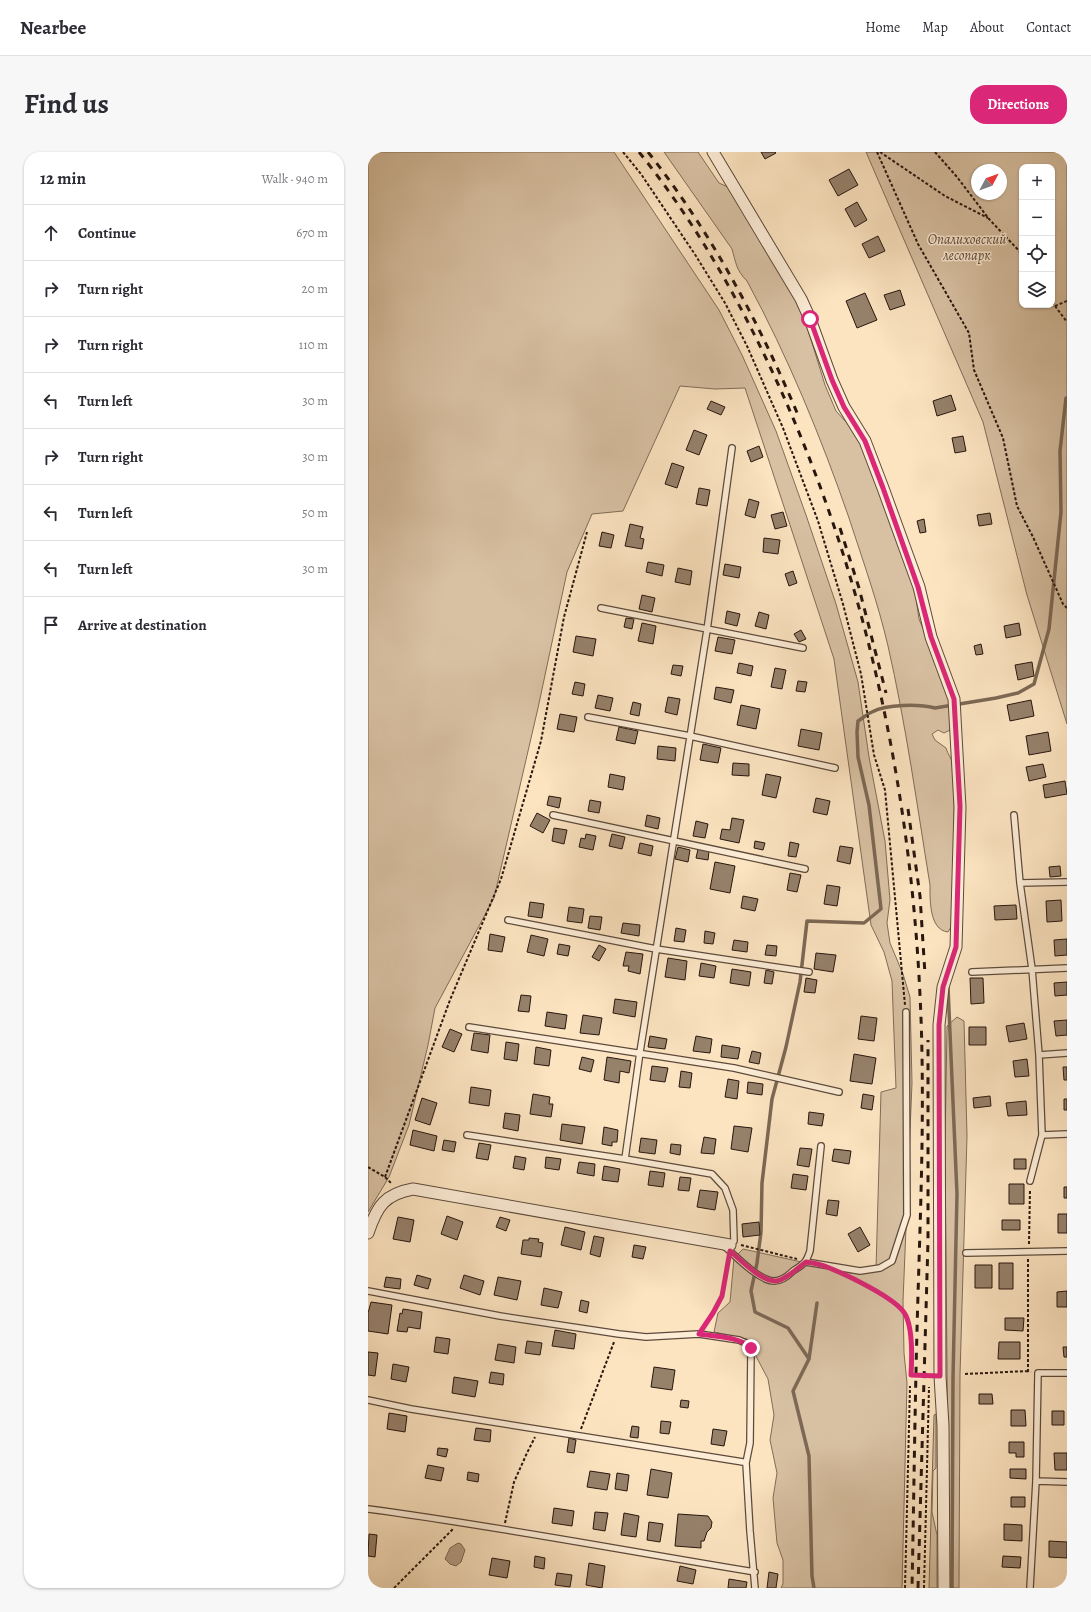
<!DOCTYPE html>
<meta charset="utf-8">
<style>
:root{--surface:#fff;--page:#f7f7f7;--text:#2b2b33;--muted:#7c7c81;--line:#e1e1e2;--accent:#db2777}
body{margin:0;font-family:Alegreya,serif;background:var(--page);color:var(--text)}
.controls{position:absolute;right:12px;top:12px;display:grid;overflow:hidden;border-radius:8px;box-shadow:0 1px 3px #0004}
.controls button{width:36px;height:36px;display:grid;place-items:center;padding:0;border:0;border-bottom:1px solid var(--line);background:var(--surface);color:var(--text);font:20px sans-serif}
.compass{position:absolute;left:603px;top:12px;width:36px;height:36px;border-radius:50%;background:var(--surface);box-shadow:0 1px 3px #0004;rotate:49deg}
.stop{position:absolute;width:12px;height:12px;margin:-9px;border:3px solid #db2777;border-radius:50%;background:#fff}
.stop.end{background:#db2777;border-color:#fff;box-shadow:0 1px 4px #0008}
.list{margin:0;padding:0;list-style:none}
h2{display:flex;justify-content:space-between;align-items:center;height:52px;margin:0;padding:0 16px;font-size:17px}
h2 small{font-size:13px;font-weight:400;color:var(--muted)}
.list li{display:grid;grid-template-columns:26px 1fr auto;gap:12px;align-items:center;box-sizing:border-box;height:56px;padding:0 16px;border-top:1px solid var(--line)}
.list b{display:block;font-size:15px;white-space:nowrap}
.list em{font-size:13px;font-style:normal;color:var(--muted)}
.icon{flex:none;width:22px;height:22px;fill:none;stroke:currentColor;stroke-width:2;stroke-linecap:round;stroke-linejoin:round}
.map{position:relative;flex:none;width:699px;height:1436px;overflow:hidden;border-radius:16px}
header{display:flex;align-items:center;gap:24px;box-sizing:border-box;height:56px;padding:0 20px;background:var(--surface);border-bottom:1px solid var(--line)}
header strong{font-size:19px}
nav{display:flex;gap:22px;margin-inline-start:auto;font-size:14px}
.intro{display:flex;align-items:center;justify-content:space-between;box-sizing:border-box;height:96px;padding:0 24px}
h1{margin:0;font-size:28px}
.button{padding:10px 18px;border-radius:16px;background:var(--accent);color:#fff;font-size:14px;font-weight:700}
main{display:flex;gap:24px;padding:0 24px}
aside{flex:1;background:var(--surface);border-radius:16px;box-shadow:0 1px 3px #0004}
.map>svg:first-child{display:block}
.green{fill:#d8c1a3;stroke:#806c58;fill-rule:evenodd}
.water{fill:#b49e84;stroke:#7c6855}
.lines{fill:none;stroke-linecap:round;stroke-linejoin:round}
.stream{stroke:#7c6855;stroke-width:3.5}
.building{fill:#96816b;stroke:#28160e}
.lane-casing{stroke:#5d4a3b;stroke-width:8}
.street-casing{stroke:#5d4a3b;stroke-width:13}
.path{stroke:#28160e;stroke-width:2;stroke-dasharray:3 2;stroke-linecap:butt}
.lane{stroke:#fdedd7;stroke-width:5.5}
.street{stroke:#fdedd7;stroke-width:11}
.rail{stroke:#28160e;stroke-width:3;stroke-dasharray:7 7;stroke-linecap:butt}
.route{stroke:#db2777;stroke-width:5}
.labels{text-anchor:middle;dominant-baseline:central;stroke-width:3;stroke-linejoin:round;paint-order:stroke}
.park-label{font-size:14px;font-style:italic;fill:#5d493b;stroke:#fdedd7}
</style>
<header>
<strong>Nearbee</strong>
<nav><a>Home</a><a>Map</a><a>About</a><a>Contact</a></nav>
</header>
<div class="intro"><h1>Find us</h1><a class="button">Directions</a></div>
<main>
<aside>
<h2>12 min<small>Walk · 940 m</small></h2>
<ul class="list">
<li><svg class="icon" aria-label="ahead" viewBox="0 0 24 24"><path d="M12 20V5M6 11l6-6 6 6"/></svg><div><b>Continue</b></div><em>670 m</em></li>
<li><svg class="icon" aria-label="right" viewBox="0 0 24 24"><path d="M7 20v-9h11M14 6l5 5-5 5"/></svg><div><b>Turn right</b></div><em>20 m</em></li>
<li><svg class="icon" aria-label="right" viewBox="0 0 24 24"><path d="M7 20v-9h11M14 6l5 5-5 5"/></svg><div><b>Turn right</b></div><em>110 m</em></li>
<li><svg class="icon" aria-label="left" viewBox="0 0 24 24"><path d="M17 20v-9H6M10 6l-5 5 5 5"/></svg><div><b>Turn left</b></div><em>30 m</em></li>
<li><svg class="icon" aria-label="right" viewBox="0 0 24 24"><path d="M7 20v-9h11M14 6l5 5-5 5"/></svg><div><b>Turn right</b></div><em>30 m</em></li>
<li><svg class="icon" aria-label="left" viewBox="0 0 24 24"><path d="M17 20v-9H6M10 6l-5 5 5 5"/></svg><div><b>Turn left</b></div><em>50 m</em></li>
<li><svg class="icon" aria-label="left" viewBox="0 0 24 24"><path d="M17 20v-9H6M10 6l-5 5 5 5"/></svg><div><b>Turn left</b></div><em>30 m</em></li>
<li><svg class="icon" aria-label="arrive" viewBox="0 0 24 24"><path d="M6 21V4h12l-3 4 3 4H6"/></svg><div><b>Arrive at destination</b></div></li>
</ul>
</aside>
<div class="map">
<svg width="699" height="1436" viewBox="0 0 699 1436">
<rect width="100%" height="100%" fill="#fce4c1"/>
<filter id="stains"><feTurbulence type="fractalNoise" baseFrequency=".005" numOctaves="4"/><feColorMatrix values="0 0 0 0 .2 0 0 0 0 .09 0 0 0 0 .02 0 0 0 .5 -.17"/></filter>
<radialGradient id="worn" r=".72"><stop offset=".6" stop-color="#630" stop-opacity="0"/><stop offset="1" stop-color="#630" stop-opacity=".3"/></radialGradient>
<!-- green -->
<path class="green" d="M0 0H246L351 158 374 203 408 279 438 363 468 452 490 530 501 605 517 689 522 748 519 771 522 791 535 822 542 845 544 931 535 1149 536 1201 539 1231 534 1436H413L415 1432V1408L409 1391 405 1346 409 1321 402 1288 406 1263 400 1227 379 1187 346 1180 350 1161 362 1150 366 1106 375 1097 483 1121 508 1117 513 940 528 936 524 829 516 800 503 773 466 507 377 236 347 237 312 234 255 359 224 362 199 420 170 556 126 746 67 856 60 893 41 973 21 1025 0 1060Z
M296 0H330L351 31 362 36 432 152 457 233 468 259 479 271 491 287 515 346 547 440 551 467 576 528 582 548 583 575 582 578 576 581 570 578 564 582 567 588 578 596C580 603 584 607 586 614L587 762 583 775 580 780C561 778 562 747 562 733 549 653 538 573 520 494 510 451 495 409 481 366 453 285 420 205 379 129 368 118 368 111 364 97Z
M498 0H699V572L659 443 615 270ZM654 15H684V153H654ZM609 18H633V42H609Z
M589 865 596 869 599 984 592 1223 591 1436H581L577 995 579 874Z
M568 1262V1316L565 1319 564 1360 569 1383V1436H561L566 1263Z"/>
<!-- water -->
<path class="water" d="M90 1391 93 1392 97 1398 93 1410 88 1414 82 1412 77 1407 82 1396Z"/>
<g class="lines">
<!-- stream -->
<path class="stream" d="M580 835 589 1042 585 1226 584 1436
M441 1207 420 1176 387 1160 383 1139 389 1111 393 1080 394 1031 404 947 418 895 432 830 439 769 496 771 513 757 501 653 490 605 489 580 490 569C495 566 499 562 504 560 519 552 551 552 567 556L628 546 650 541 666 532 681 477 693 360 692 299 698 246
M446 1436 444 1424 441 1304 425 1239 441 1207 449 1151"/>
</g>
<!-- building -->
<path class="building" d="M393 0H407L408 1 397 7Z
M481 17 490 33 470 44 461 28Z
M489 50 499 68 487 75 477 57Z
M510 84 517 99 501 106 494 92Z
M532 138 537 153 522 158 516 143Z
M497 141 509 168 489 176 478 149Z
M583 243 588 258 569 264 565 249Z
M343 249 357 255 353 263 339 257Z
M326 278 339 283 331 303 318 298Z
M595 284 598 299 587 301 584 286Z
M391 294 395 305 383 310 379 299Z
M304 311 316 315 309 336 297 332Z
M331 336 342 338 339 354 328 352Z
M381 347 391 350 387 366 377 363Z
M415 360 419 374 407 377 403 363Z
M622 361 624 372 611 374 609 363Z
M556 367 558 380 552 381 549 369Z
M262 372 275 375 272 386 276 387 274 397 257 394Z
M234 380 246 383 243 396 231 394Z
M396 386 412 388 410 402 395 400Z
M280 410 296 413 294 424 278 420Z
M357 412 373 415 371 426 355 423Z
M310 416 324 419 322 433 307 430Z
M425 419 429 431 421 434 417 422Z
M274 443 287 446 284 460 271 457Z
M359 459 372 462 369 474 357 471Z
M391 460 401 463 398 477 387 474Z
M258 466 266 467 264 477 256 475Z
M274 471 288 474 285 492 270 489Z
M651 471 653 483 638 486 636 474Z
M433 478 438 487 431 490 426 482Z
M208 484 228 487 225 504 205 500Z
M350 485 367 488 364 502 347 499Z
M613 492 615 502 608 503 606 494Z
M664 510 666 524 650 528 647 513Z
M371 511 385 514 383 524 369 521Z
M305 513 315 514 313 524 303 522Z
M407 516 418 518 414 537 403 535Z
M430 529 439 530 437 540 428 539Z
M207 530 217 532 215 544 204 542Z
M348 535 366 538 363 551 346 547Z
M230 543 245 546 242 559 227 556Z
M300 545 312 547 309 563 297 560Z
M663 548 666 564 642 569 639 553Z
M265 550 273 552 271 564 262 562Z
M373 553 392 557 388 577 369 573Z
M192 562 209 565 206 580 189 577Z
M251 575 270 579 267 592 248 588Z
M433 577 454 581 451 598 430 594Z
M680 580 683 599 661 603 658 584Z
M335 592 353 596 350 611 332 608Z
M290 594 308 596 307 609 289 607Z
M365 611 381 612V624L364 623Z
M675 612 678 625 661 629 658 615Z
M242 622 257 625 255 638 240 635Z
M398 622 413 625 408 646 394 643Z
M697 629 699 642 677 646 675 633Z
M181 644 193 646 191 656 179 653Z
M448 646 462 649 459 663 445 660Z
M222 648 233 650 231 661 220 659Z
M169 661 182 668 175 681 162 674Z
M279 663 292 666 290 677 277 674Z
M364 666 376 668 371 691 352 687 354 677 362 678Z
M328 669 340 672 337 686 325 684Z
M186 676 199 678 196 692 184 689Z
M218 682 228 684 225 698 211 695 213 686 217 687Z
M244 682 257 685 254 697 241 694Z
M387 689 397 691 395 698 386 696Z
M422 690 431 692 428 705 420 704Z
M272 691 285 694 283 704 270 701Z
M472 694 485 696 482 712 469 709Z
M310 695 322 698 320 710 307 707Z
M330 697 341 699 340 708 328 706Z
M347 710 367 714 362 741 342 737Z
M692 714 693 724 682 725 681 715Z
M422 721 433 723 429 740 419 738Z
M459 733 472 735 469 754 456 752Z
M375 744 390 747 387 759 373 756Z
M693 748 694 769 679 770 678 749Z
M162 750 176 752 174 766 160 764Z
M648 753 649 767 627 768 626 754Z
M201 755 216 757 214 771 199 769Z
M222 764 234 765 232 778 220 776Z
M255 771 272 773 271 784 253 781Z
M308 776 318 778 316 790 306 789Z
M337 779 347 781 345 792 336 791Z
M122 782 137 785 134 800 120 798Z
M163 783 180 787 176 804 159 800Z
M699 787V803L687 804 686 788Z
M366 788 380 790 379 800 364 798Z
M191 792 202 794 200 804 189 802Z
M231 793 238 797 231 809 224 805Z
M399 793 409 794 408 804 397 803Z
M258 800 275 802 272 822 260 819 261 814H255Z
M448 801 468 803 465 820 446 817Z
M300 806 319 809 317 828 297 825Z
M333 811 348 814 346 826 331 824Z
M364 817 383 820 381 834 362 831Z
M398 818 406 820 404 832 396 831Z
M438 826 449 828 447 841 436 840Z
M602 826H615L616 851 603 852Z
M699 830V843L687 844 686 831Z
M153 843 163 844 161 860 150 859Z
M247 847 269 850 267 865 245 861Z
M179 860 199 863 197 877 177 874Z
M215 863 234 866 231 883 212 881Z
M493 864 509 866 506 889 490 887Z
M699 868V883L688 884 686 869Z
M656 871 659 887 641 890 638 874Z
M601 875H618V893H601Z
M82 877 94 882 86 900 74 895Z
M106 881 122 883 120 901 103 898Z
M282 884 299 887 297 897 280 895Z
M328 884 344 887 342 901 325 899Z
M138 890 151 892 149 909 136 907Z
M354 893 372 896 370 907 353 905Z
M168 895 183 898 181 914 166 912Z
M384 899 393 901 391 912 381 910Z
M486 902 508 906 504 932 482 929Z
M214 905 226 908 223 920 211 917Z
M239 905 263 909 261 921 252 919 251 931 236 928Z
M659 907 661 924 647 925 645 909Z
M284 914 300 916 297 930 282 928Z
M695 915H699V928H696Z
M313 919 324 921 322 936 311 935Z
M360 927 371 929 369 947 357 945Z
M380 930 395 932 394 943 379 941Z
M103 935 123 938 121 954 101 951Z
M165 942 182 945 181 952H185L183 965 162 962Z
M495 942 506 944 504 958 493 956Z
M622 944 623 954 606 956 605 946Z
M54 946 69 951 62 973 47 968Z
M696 947H699V958H696Z
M658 949 659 963 640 964 638 951Z
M441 960 456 962 454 974 440 972Z
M137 961 152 963 150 979 135 976Z
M194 972 217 975 214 992 192 988Z
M366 974 384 976 380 1000 363 997Z
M236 975 250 978 249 990H244V994L234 992Z
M45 978 69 984 66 999 42 993Z
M336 985 348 987 346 1002 333 1001Z
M273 986 289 988 287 1002 271 1000Z
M76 988 88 990 86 1000 74 998Z
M111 991 123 993 120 1008 108 1006Z
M303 992 313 993 312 1003 302 1001Z
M432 996 444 997 441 1015 429 1013Z
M466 997 483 999 481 1012 464 1009Z
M147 1004 158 1006 156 1018 145 1016Z
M178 1005 193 1007 191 1018 177 1016Z
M646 1007H658V1017H646Z
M211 1010 227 1012 226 1024 209 1021Z
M236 1014 252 1017 250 1030 234 1028Z
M282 1019 297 1021 295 1035 280 1033Z
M425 1022 440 1024 438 1038 423 1036Z
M312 1025 323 1026 321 1039 310 1038Z
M641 1032H656V1052H641Z
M696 1035H699V1046H696Z
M332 1038 350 1040 347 1058 329 1055Z
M460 1048 471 1049 469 1064 458 1062Z
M690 1062H699V1081H690Z
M79 1064 95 1070 89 1088 73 1082Z
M30 1065 46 1068 42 1090 25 1087Z
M132 1065 142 1068 138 1079 128 1075Z
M634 1068H652V1078H634Z
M391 1070 392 1083 375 1085 374 1072Z
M197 1075 217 1080 213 1098 193 1093Z
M492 1075 502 1093 490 1100 480 1082Z
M226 1084 236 1086 232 1105 222 1102Z
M161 1086 171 1087 170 1090 175 1091 173 1105 153 1102 155 1088H161Z
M266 1093 278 1095 275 1107 264 1105Z
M631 1111H645V1137H631Z
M607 1113H624V1136H607Z
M49 1123 63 1127 60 1137 46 1133Z
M96 1123 116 1129 112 1143 92 1136Z
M18 1125 33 1127 32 1137 16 1135Z
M130 1125 153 1129 149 1148 126 1143Z
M176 1136 194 1140 190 1156 173 1153Z
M699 1139V1155H689V1140Z
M213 1148 221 1150 219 1161 211 1159Z
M3 1150 24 1153 20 1182 0 1179V1161Z
M35 1157 54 1160 52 1177 40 1175 39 1180 29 1179 32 1161 34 1162Z
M637 1166H656L655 1179 637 1178Z
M187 1178 208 1182 206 1197 184 1194Z
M68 1185 82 1187 80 1202 66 1200Z
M159 1189 174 1191 172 1203 157 1201Z
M631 1190H652V1207H630Z
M130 1192 148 1195 146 1211 127 1208Z
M695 1195H699V1205H696Z
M0 1200 10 1201 7 1224 0 1223Z
M25 1212 41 1215 38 1230 23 1227Z
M286 1215 307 1218 304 1238 283 1235Z
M123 1220 136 1222 135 1233 121 1231Z
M86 1225 110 1229 107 1245 84 1241Z
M611 1242H624L625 1252H611Z
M313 1248 321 1249 320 1256 312 1255Z
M643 1258H657L658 1274H643Z
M684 1259H696V1273H684Z
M21 1261 39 1264 37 1280 19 1277Z
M293 1269 303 1270 301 1282 292 1281Z
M264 1274 271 1275 270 1286 262 1285Z
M108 1276 123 1278 122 1290 106 1288Z
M345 1277 359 1279 356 1294 343 1292Z
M201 1286 208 1288 206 1301 199 1300Z
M641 1290H656V1305H648V1301H641Z
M70 1296 80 1297 78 1305 69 1303Z
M686 1301H699V1318H687Z
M60 1313 76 1316 73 1329 57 1326Z
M283 1317 304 1321 300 1346 279 1343Z
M642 1317H658V1327L642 1326Z
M222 1319 242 1322 239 1338 219 1335Z
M100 1320 111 1322 110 1330 99 1328Z
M249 1321 261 1323 259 1339 247 1337Z
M643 1345H657V1355H643Z
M186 1356 206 1359 204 1374 184 1371Z
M227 1360 240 1361 237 1379 225 1377Z
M256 1361 271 1364 268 1385 253 1383Z
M310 1362 340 1364 344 1370 343 1376 339 1380 336 1389H333V1396L307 1394Z
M281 1370 295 1372 292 1390 279 1388Z
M636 1372 654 1373V1389L636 1388Z
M1 1382 9 1383 7 1405 0 1404Z
M681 1389 699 1390V1406L681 1405Z
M167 1404 177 1406 176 1417 166 1415Z
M635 1404 653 1405 652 1416 634 1415Z
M124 1406 142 1409 139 1426 121 1423Z
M221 1411 237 1414 234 1436 218 1433Z
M312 1414 328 1418 325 1432 309 1429Z
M401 1420 410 1422 408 1436H399Z
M189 1421 204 1423 202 1435 187 1433Z
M361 1427 379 1430 378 1436H360Z"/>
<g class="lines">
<!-- lane casing -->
<g class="lane-casing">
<path id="lane" d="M233 456 435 496
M220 565 322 584 467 616
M185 663 437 717
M646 663 652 731 664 817 671 903 674 983 662 1029
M652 731 699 730
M140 768 288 797 441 820
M604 820 699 816
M101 875 366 916 471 940
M671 903 699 901
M99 983 257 1007
M674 983 699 982
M362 1093 366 1089 365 1058 357 1036 344 1022 257 1007 272 900 339 478 364 296
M356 1094C368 1104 391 1129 406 1129 413 1129 420 1124 425 1119 436 1112 438 1111 442 1099L453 994
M598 1101 699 1099
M438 1110 492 1119 512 1116 524 1109 539 1063 538 860
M0 1139 132 1164 251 1182 278 1185 331 1182 371 1188 380 1192 383 1196 382 1291 378 1311 382 1379 387 1436
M0 1248 43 1257 375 1310
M668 1329 699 1330
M0 1357C129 1374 258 1399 387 1420
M662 1436 668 1329 670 1221H699"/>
</g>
<!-- street casing -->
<g class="street-casing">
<path id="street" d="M345 0 433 147 442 167 464 228 476 255 497 289 515 336 551 435 563 485 586 547 592 655 588 795 575 835 571 873 572 1224 575 1274 576 1436
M0 1081C9 1054 17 1042 45 1037L362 1093"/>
</g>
<!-- path -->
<path class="path" d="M255 0 273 22 328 104 357 151 379 194 415 276 450 369 475 452 493 522 506 603 517 638 537 853
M509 0 550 92 601 181 606 218 635 286 649 354 665 385 695 452 699 456
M512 0 577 44 620 66
M567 0 589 25 621 67 654 102
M684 150 687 154 699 149
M687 154 699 170
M0 1015 17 1025 24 1032
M17 1025 82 848 133 727 173 589 196 465 219 380
M661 1092 662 1037
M373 1093 429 1107
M660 1107V1219L663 1220
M484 1127C500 1134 528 1147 537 1162 545 1176 544 1206 543 1223H562
M335 1176 354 1144 361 1108
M597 1222 660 1219
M213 1277 246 1190
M137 1371 146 1330 159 1301 167 1285
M26 1436 85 1377
M537 1436 542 1234
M556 1436 561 1235"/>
<!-- lane -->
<use href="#lane" class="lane"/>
<!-- street -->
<use href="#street" class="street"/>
<!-- rail -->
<path class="rail" d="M271 0C328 71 372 149 410 232 497 423 542 633 552 843 557 943 553 1043 550 1143 547 1241 546 1338 544 1436
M280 0C343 80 391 170 430 263
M472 376 491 436 518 541
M540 657 552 744 557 822
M550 1436 560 1089V888"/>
</g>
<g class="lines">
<!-- route -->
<path class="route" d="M383 1196C373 1185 346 1184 331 1182L345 1161 354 1144 362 1099C373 1108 397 1134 412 1128 422 1124 430 1116 438 1110 445 1111 452 1112 459 1115 477 1122 528 1146 537 1162 545 1176 544 1206 543 1223L572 1224 571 873 575 835 588 795 592 654 586 547 563 485 550 435 515 336 497 289 476 255 464 228 442 167"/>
</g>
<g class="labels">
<!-- park labels -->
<g class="park-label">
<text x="599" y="87">Опалиховский<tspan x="599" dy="16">лесопарк</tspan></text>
</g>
</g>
<rect width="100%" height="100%" filter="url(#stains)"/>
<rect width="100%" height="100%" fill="url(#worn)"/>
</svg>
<div class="controls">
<button>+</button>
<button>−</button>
<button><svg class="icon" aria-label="locate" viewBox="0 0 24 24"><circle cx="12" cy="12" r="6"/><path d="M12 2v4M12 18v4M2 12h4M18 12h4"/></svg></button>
<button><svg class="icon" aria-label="layers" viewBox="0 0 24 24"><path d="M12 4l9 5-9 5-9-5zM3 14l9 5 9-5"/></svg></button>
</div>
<svg class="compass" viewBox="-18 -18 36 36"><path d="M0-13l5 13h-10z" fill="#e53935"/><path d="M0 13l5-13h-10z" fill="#7c7c81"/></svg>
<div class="stop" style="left:442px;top:167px"></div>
<div class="stop end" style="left:383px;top:1196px"></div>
</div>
</main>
